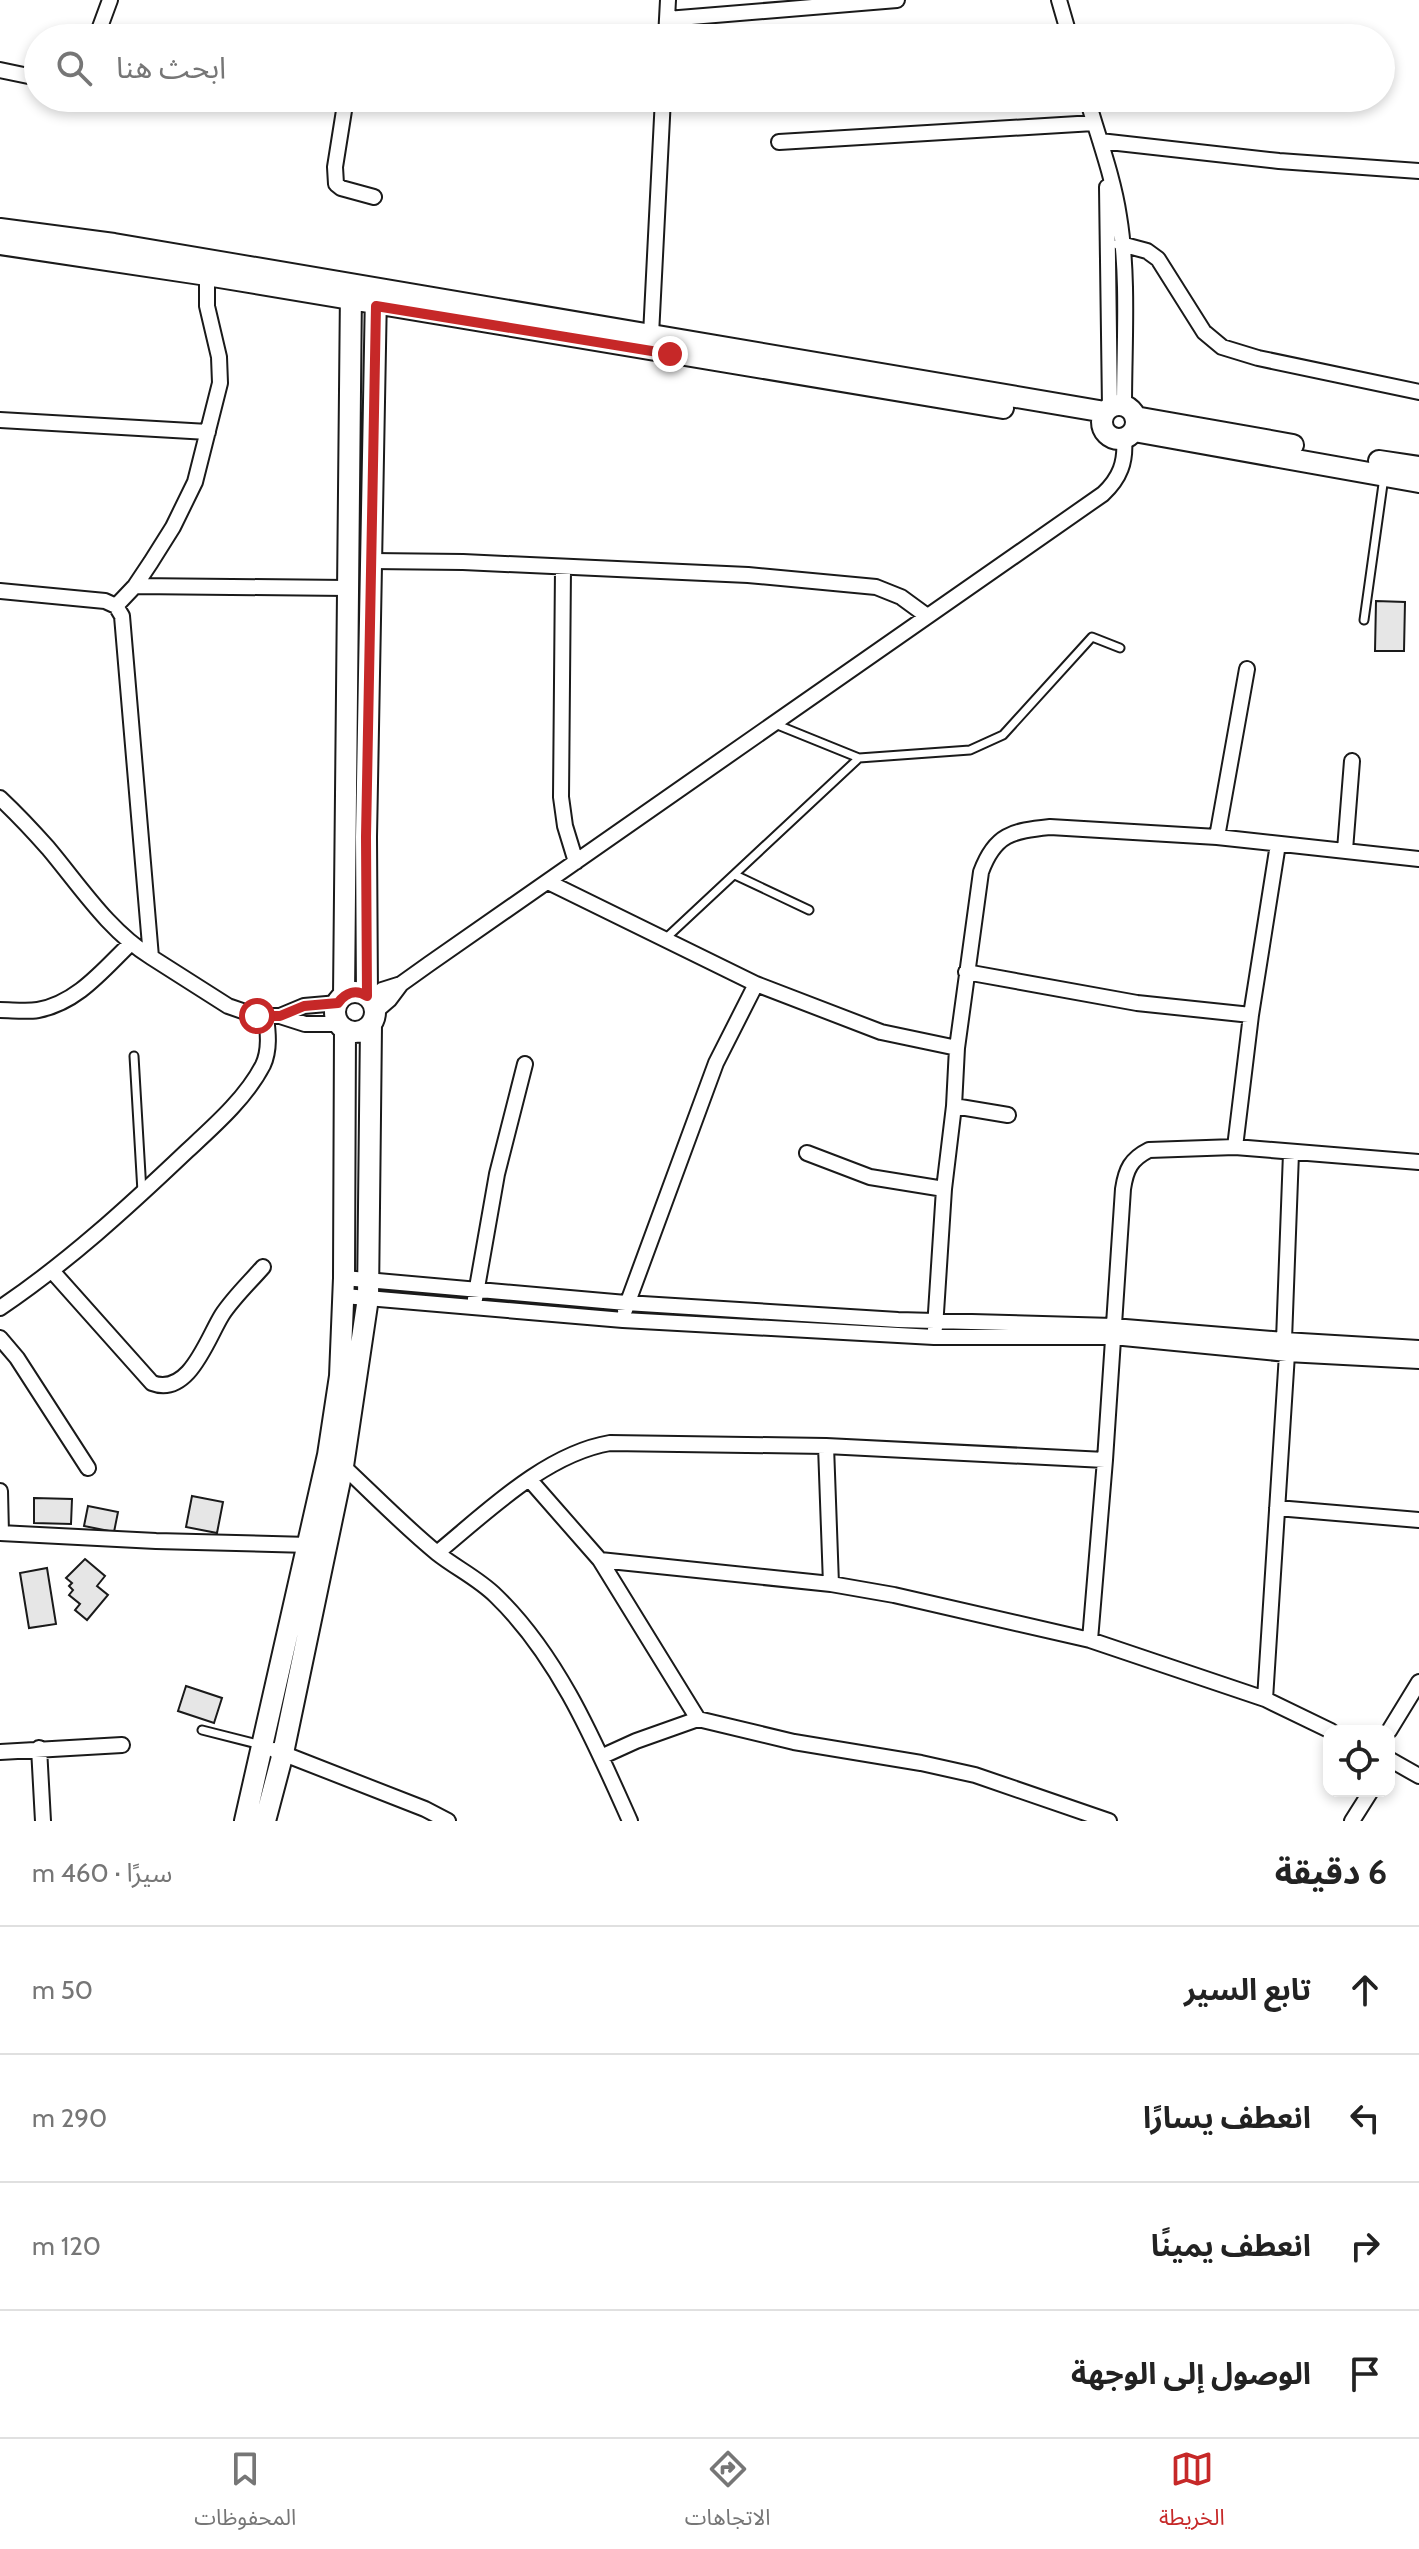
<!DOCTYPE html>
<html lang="ar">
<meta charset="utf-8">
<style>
:root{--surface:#fff;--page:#f6f6f6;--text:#222;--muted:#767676;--line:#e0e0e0;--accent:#c62828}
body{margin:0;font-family:Cabin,"Noto Sans Arabic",sans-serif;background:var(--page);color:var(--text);direction:rtl}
.controls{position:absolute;right:24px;bottom:24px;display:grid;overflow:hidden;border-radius:16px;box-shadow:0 4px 12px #0003}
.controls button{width:72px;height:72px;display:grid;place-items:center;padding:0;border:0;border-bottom:2px solid var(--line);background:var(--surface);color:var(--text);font:40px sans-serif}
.stop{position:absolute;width:24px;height:24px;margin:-18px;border:6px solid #c62828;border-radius:50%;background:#fff}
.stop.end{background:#c62828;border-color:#fff;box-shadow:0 2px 8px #0008}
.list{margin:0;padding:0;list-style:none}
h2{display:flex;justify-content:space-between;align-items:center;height:104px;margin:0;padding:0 32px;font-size:34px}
h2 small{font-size:26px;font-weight:400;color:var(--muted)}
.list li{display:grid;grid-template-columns:52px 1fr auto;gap:24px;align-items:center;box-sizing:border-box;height:128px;padding:0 32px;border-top:2px solid var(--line)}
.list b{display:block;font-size:30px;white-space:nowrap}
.list em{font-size:26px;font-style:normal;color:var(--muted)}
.icon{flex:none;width:44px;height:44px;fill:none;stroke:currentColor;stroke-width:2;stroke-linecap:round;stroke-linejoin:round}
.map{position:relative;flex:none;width:1419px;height:1821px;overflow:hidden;direction:ltr}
.search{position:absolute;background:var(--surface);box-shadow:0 4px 12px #0003;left:24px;right:24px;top:24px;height:88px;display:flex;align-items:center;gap:20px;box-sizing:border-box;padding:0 28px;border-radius:44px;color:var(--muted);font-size:30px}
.sheet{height:616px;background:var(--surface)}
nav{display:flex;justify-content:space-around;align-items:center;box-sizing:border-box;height:112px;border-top:2px solid var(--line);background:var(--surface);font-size:22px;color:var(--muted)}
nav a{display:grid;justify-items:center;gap:4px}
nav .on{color:var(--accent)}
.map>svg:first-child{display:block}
.building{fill:#e6e6e6;stroke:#1a1a1a;stroke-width:2}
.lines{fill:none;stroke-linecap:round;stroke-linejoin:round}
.lane-casing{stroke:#1a1a1a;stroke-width:11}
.street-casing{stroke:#1a1a1a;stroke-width:18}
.secondary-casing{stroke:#1a1a1a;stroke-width:24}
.lane{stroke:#fff;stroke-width:7}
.street{stroke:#fff;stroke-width:14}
.secondary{stroke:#fff;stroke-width:20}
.route{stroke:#c62828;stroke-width:10}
</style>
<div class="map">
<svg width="1419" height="1821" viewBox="0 0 1419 1821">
<rect width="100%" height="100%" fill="#fff"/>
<!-- building -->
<path class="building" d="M1376 601 1405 602 1404 651H1375Z
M192 1496 223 1502 217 1533 186 1527Z
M34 1498 72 1499 71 1524 34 1523Z
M88 1506 118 1512 114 1532 84 1526Z
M85 1559 105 1576 97 1586 108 1595 87 1620 75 1610 80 1604 69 1595 73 1590 69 1586 72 1583 66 1578Z
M47 1568 56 1624 29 1628 20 1573Z
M186 1686 222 1698 214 1723 178 1711Z"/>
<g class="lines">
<!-- lane casing -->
<g class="lane-casing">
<path id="lane" d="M1364 620 1384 477
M775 724 859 758 970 750 1003 735 1092 637 1120 648
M735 875 809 910
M665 939 859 758
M134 1056 142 1192
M202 1730 261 1745"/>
</g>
<!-- street casing -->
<g class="street-casing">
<path id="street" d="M1059 0 1070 38
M667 19 897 0
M96 38 110 0
M666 38 668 0
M0 70 38 78
M346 98 335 167 336 184 341 188 374 197
M1087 98C1098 137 1113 176 1119 216 1129 276 1124 345 1124 406
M1100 141 1279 161 1419 171
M779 142 1094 123
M1107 187 1110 408
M1121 244 1147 251 1158 259 1204 332 1222 347 1258 358 1419 392
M651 335 663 98
M0 420 208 432
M372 561 463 562 748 575 876 587 901 597 927 616
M563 568 561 797 565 826 576 862
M135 586 347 588
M0 591 105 601 116 606 122 616 151 957 228 1006 257 1016H280L305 1024H339
M116 606 135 586 151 562 173 527 195 482 220 383 219 357 207 306V275
M0 798C17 814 33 831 48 848 80 886 108 930 151 957
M1217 837 1247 669
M1345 850 1352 761
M548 882 756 984 881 1032 957 1048
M966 972 1137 1003 1251 1015
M370 998 382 990 401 984 429 964 1103 494C1120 478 1126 462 1124 439
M0 1010C12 1010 26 1012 38 1010 77 1003 103 970 130 944
M375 1012 389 1000 401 984
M280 1016 304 1006 338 1003
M954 1106 1008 1115
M1235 1147 1251 1015 1278 844
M807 1153 870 1177 944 1189
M53 1272 152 1383C189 1397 207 1339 222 1315 233 1298 250 1282 263 1267
M344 1278 626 1303 898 1320 1113 1326 1284 1340 1419 1348
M344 1296 623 1320 934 1337H1113L1287 1354 1419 1361
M475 1299 497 1174 525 1064
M0 1308C68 1262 127 1208 187 1151 214 1126 246 1098 263 1065 270 1050 268 1032 266 1017
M625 1310 716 1063 756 984
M935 1328 944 1189 954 1106 957 1048 981 872C995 834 1012 831 1050 827L1217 837 1419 859
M0 1338 17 1358 88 1468
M826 1446 831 1584
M343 1466C374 1495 404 1526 437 1553 456 1568 479 1579 496 1596 559 1657 595 1743 630 1821
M529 1479 600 1560 698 1719
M0 1491 1 1533
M1277 1508 1419 1520
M0 1533 156 1541 309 1545
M437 1553C486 1513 545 1454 610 1443L826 1446 1105 1460
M600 1560 831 1584 894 1595 1090 1640 1265 1699 1331 1731
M1090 1640 1105 1460 1123 1189C1126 1169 1131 1159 1149 1150L1235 1147 1419 1162
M1265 1699 1287 1354 1284 1340 1291 1153
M1389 1731 1419 1682
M39 1748 43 1821
M274 1750 425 1809 448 1821
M0 1752 122 1745
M603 1756 636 1741 698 1719 794 1742 921 1763 975 1775 1109 1821
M1389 1759 1419 1776
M1352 1821 1371 1791"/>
</g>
<!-- secondary casing -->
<g class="secondary-casing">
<path id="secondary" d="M0 229 114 244 1105 412
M0 244 207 275 1003 408
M1102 422a17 17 0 1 1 34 0a17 17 0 1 1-34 0Z
M1135 417 1293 445
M1134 431 1419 482
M1379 461 1419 467
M335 1012a20 20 0 1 1 40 0a20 20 0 1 1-40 0Z
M344 995 351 290
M367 996 366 837 376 293
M245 1821 328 1455 340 1376 344 1278 345 1029
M265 1821 283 1753 343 1466 368 1298 371 1025"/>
</g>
<!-- lane -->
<use href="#lane" class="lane"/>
<!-- street -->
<use href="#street" class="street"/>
<!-- secondary -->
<use href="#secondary" class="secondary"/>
</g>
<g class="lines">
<!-- route -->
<path class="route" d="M257 1016H280L304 1006 338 1003C346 992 356 989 367 996L366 837 376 306 670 354"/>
</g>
</svg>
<div class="controls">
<button><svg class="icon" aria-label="locate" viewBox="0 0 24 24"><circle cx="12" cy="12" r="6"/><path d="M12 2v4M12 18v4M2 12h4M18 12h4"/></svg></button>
</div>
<div class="stop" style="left:257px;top:1016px"></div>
<div class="stop end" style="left:670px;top:354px"></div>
<div class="search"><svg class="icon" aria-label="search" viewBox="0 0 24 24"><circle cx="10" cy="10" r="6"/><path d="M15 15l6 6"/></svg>ابحث هنا</div>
</div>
<section class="sheet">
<h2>6 دقيقة<small>سيرًا · 460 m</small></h2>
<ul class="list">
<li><svg class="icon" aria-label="ahead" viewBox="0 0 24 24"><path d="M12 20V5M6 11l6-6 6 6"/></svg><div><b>تابع السير</b></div><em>50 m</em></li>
<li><svg class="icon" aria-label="left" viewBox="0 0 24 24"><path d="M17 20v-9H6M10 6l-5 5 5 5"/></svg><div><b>انعطف يسارًا</b></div><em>290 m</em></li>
<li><svg class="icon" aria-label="right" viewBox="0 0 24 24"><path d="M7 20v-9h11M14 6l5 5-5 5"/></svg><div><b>انعطف يمينًا</b></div><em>120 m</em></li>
<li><svg class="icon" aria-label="arrive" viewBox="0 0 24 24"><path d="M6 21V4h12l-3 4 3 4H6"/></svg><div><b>الوصول إلى الوجهة</b></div></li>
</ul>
</section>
<nav>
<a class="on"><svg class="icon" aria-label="map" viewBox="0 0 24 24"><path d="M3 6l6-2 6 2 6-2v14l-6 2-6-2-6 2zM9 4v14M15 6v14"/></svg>الخريطة</a>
<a><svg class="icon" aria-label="directions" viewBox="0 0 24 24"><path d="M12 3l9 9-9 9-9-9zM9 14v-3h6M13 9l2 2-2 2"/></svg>الاتجاهات</a>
<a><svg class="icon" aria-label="saved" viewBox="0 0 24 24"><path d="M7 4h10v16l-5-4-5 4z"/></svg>المحفوظات</a>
</nav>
